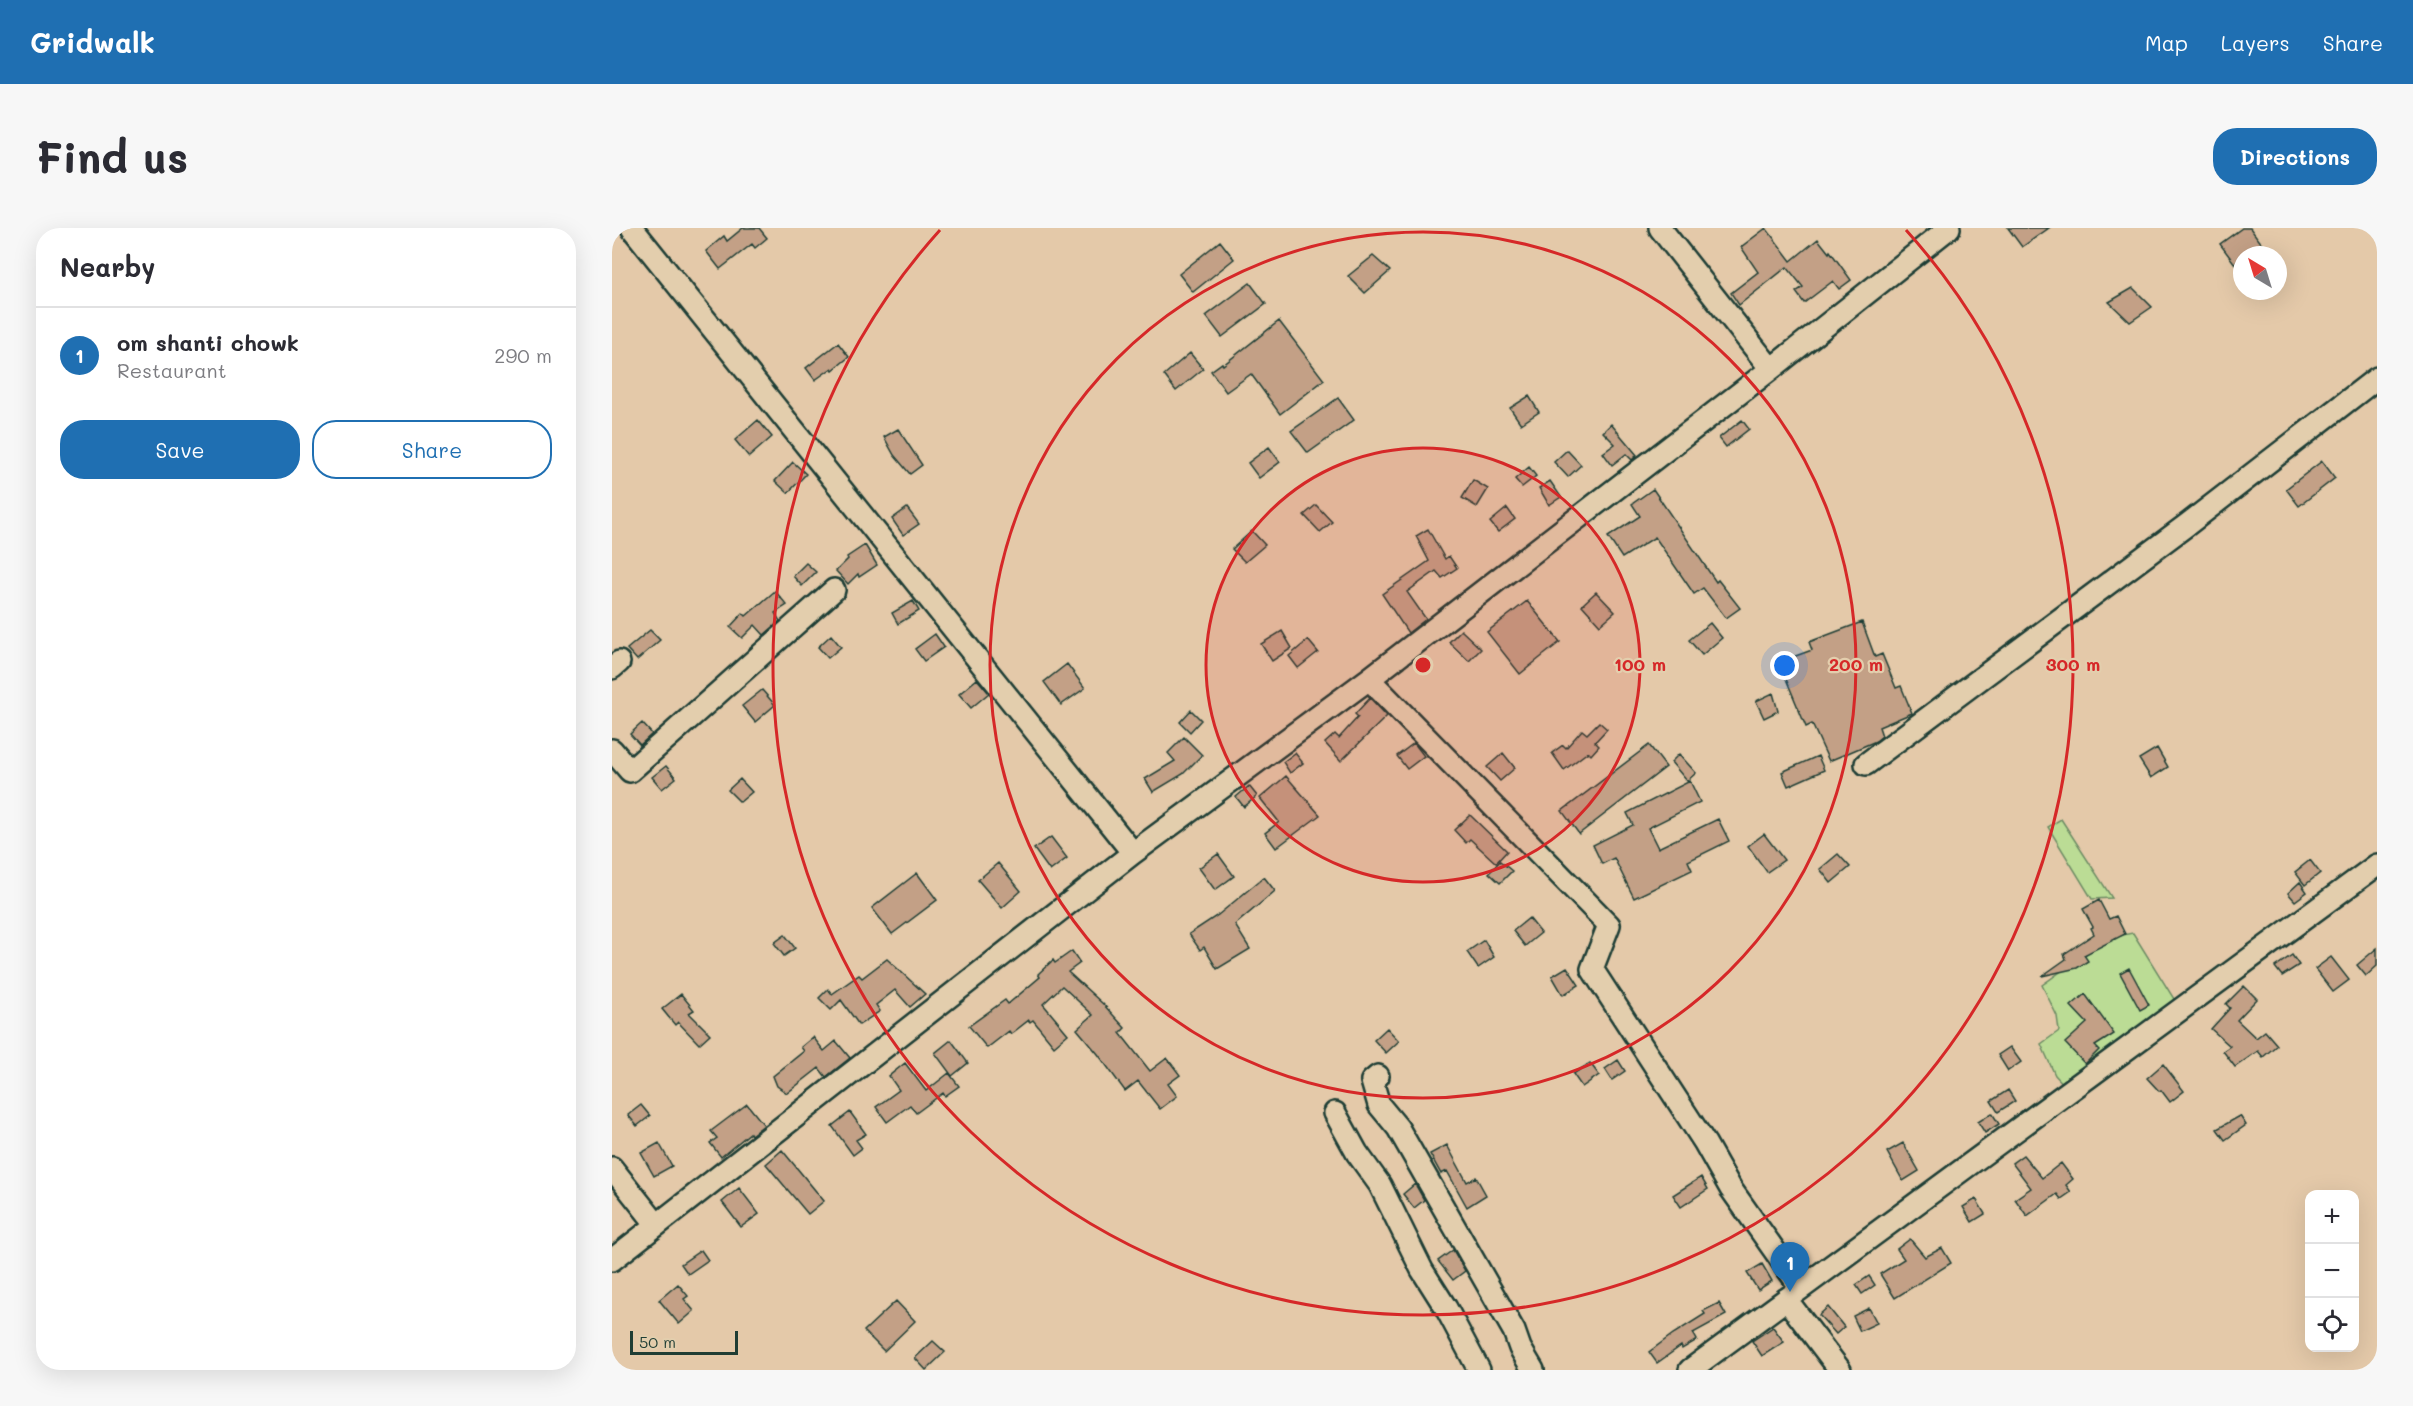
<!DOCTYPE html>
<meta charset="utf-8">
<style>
:root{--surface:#fff;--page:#f7f7f7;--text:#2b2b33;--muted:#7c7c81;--line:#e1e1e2;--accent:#1f6fb2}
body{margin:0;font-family:Mali,sans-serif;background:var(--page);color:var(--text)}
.controls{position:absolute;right:18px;bottom:18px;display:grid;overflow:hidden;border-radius:12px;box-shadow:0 6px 24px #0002}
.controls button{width:54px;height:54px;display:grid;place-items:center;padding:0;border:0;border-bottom:2px solid var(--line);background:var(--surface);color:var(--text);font:30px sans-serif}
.compass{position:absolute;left:1621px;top:18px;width:54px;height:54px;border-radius:50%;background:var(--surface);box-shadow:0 6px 24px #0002;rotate:322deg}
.scale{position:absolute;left:18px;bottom:15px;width:108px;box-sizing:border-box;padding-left:6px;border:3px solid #1f3d34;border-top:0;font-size:16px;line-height:21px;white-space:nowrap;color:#1f3d34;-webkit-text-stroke:4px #e3cead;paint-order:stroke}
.you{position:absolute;left:1173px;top:438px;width:21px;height:21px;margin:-15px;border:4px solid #fff;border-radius:50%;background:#1a73e8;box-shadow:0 0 0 9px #1a73e833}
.badge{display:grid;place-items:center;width:39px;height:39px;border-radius:50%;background:var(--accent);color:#fff;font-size:20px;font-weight:700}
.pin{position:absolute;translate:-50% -50px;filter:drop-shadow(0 2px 3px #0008)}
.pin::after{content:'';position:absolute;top:32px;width:21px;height:18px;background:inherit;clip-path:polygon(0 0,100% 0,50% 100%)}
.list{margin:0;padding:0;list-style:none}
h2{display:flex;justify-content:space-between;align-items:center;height:78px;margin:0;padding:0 24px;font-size:26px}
h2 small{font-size:20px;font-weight:400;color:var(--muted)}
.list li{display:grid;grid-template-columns:39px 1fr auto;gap:18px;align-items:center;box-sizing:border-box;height:96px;padding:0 24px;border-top:2px solid var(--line)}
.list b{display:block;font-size:22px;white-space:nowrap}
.list p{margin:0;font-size:20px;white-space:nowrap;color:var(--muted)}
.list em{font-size:20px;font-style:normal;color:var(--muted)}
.actions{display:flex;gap:12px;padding:18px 24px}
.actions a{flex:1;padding:14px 0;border:2px solid var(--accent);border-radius:24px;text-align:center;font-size:21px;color:var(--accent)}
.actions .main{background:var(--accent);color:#fff}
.icon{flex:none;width:33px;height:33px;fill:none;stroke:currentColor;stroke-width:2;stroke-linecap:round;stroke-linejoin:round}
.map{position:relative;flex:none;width:1765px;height:1142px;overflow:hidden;border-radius:24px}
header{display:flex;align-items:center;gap:36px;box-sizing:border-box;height:84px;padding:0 30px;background:var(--accent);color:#fff}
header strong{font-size:28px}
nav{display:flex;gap:33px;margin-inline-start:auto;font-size:21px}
.intro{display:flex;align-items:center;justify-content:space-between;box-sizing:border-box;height:144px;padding:0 36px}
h1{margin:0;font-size:42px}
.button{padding:15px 27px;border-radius:24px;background:var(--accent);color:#fff;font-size:21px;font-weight:700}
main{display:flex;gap:36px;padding:0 36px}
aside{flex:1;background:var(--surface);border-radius:24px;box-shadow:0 6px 24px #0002}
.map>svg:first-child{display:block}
.green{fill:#bbdc95;stroke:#6d8c64;stroke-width:1.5}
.building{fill:#c3a086;stroke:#1f3d34;stroke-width:1.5}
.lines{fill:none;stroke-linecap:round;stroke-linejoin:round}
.minor-casing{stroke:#1f3d34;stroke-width:26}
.minor{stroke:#e3cead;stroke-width:21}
.ring{fill:none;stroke:#d62828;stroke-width:3}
.centre{fill:#d62828;stroke:#e3cead;stroke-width:3}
.ring-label{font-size:18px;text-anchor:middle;font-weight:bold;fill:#d62828;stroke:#e3cead;stroke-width:4.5;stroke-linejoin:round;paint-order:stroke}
</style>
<header>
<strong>Gridwalk</strong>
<nav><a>Map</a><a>Layers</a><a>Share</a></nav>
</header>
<div class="intro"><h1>Find us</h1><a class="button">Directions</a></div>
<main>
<aside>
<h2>Nearby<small></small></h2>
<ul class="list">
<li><span class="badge">1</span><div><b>om shanti chowk</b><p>Restaurant</p></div><em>290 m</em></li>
</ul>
<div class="actions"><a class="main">Save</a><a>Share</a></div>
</aside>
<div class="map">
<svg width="1765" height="1142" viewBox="0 0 1765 1142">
<rect width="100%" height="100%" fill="#e4c9a9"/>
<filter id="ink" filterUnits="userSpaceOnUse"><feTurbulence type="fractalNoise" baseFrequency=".0167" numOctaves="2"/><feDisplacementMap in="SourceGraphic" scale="12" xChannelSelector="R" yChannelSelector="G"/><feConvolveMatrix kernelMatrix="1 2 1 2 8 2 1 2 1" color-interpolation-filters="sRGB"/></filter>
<g filter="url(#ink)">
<!-- green -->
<path class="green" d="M1449 591 1500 670 1480 671 1436 599Z
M1521 705 1567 779 1456 861 1443 847 1429 816 1447 803 1445 788 1430 757C1454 741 1492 708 1521 705Z"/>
<!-- building -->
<path class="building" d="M131 0H147L155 10 143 20 140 16 108 41 94 23 112 8 115 13Z
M1154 0 1179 33 1206 11 1217 25 1218 23 1239 52 1227 61 1221 53 1192 75 1184 64 1191 59 1175 39 1127 77 1119 65 1146 44 1129 19Z
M1396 0H1437L1410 19Z
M1630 0H1638L1650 16 1634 27H1630V30L1623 36 1608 16Z
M608 13 622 31 581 64 567 46Z
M761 28 778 43 753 65 736 48Z
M638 55 654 76 610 109 594 88Z
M1521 60 1540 79 1518 94 1497 74Z
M667 93 712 152 668 186 639 146 614 164 599 143 610 135 611 137Z
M226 115 237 129 221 142 220 140 203 152 194 140Z
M578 125 591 141 564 163 552 147Z
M917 168 927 184 909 196 898 180Z
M726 170 742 192 696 225 679 203Z
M146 192 160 209 137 229 123 212Z
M1130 192 1137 201 1114 219 1107 210Z
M999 196 1025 227 1020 232 1014 226 1000 237 991 225 1003 216 991 204Z
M286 201 310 237 298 246 282 227 272 209Z
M657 219 668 234 647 250 636 235Z
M955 222 969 237 956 249 942 234Z
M1710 233 1723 250 1687 278 1674 261Z
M181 234 194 246 176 265 163 253Z
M917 239 924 248 910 259 903 251Z
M861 252 876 261 865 279 850 270Z
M938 253 949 269 937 277 927 260Z
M1041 261 1104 354 1106 352 1128 380 1114 390 1091 360 1082 366 1043 309 1010 330 996 309 1028 288 1020 276Z
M704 277 720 294 708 304 692 287Z
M295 280 307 296 291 307 280 291Z
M895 280 903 291 886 304 878 294Z
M816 301 833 331 837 328 845 340 830 350 824 343 795 364 814 391 796 405 770 366 817 333 804 308Z
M640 303 653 317 633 334 620 321Z
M253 317 265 337 247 349 246 346 236 356 224 343 236 331 235 329Z
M194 335 204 344 190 358 181 348Z
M163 363 175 377 163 385 168 393 152 407 143 397 130 410 118 399 131 385 134 388Z
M984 364 1003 384 988 397 970 377Z
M301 373 307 383 286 396 280 385Z
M915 373 948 414 908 446 875 404Z
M1250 394 1263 429 1270 426 1284 460 1289 458 1300 485 1267 499 1270 508 1264 513 1217 533 1200 496 1194 499 1167 434 1200 422 1197 414Z
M1098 395 1110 410 1090 427 1077 412Z
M38 402 48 412 25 432 15 421Z
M849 402 869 421 857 433 837 414Z
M670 403 680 420 660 433 649 416Z
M323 406 332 419 312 433 303 421Z
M219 407 229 419 216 430 206 419Z
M696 412 706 424 686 440 677 428Z
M455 436 473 460 449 477 432 454Z
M365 451 377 465 359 480 347 466Z
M150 462 163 477 143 494 130 478Z
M1161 465 1166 483 1152 490 1144 473Z
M758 470 775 488 729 533 713 515 723 506 727 510 746 489 743 486Z
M579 482 589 492 578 504 568 494Z
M987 494 995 501 983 514 987 518 979 527 976 524 952 542 940 525 951 517 954 520 970 502 975 506Z
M30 495 40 506 28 517 18 506Z
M572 509 590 527 571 546 541 564 533 551 563 533 556 525Z
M802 515 812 528 795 541 785 528Z
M1037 517 1054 539 967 606 950 583Z
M1545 520 1556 539 1539 550 1527 531Z
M683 525 691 535 678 545 671 534Z
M891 525 903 540 888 553 875 539Z
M1067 526 1084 545 1075 553 1059 534Z
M1206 528 1212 542 1176 558 1170 544Z
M54 538 64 550 50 561 40 549Z
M674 548 708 587 664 620 653 605 667 594 648 570Z
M128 551 140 564 128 574 116 562Z
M1078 553 1088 574 1036 600 1046 620 1106 591 1117 613 1076 633 1080 642 1022 670 1002 630 990 636 981 617 1021 597 1015 585Z
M637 558 645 568 632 579 624 569Z
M858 587 895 623 884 635 858 611 854 615 842 602Z
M1152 606 1172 632 1155 644 1136 618Z
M439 609 455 630 438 643 422 621Z
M606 626 622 648 603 662 587 640Z
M1226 626 1238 639 1219 655 1208 641Z
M1698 632 1708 645 1693 657 1683 644Z
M888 633 900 643 888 655 877 645Z
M386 635 409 663 390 680 366 652Z
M305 645 325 672 280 706 260 680Z
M652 649 663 663 623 697 638 721 605 741 592 719 588 722 577 706 606 687Z
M1688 654 1695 664 1683 673 1676 665Z
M1487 672 1497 691 1504 688 1513 706 1472 727 1476 733 1465 740 1430 748 1454 731 1452 726 1482 706 1479 700 1481 699 1471 681Z
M917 690 929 705 913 718 901 703Z
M173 707 183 720 172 728 162 715Z
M872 712 882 729 866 740 855 724Z
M1765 720V738L1754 748 1745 737Z
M460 723 468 735 456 744 491 776 513 800 508 805 538 843 555 830 568 847 556 856 565 868 548 881 526 853 513 863 486 826 465 801 481 787 450 758 431 776 456 806 442 818 421 792 418 794 417 792 399 806 397 803 375 820 357 798 393 772 396 776 428 749 426 746 441 732 443 735Z
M1680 727 1687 737 1670 748 1663 739Z
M1719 729 1737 752 1721 764 1703 741Z
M275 731 313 766 298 779 283 762 264 777 268 783 247 797 229 772 219 782 207 770 216 761 220 766 247 747 250 750Z
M955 739 967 757 951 767 940 748Z
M1517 740 1537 777 1528 782 1508 745Z
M1632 758 1645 771 1625 792 1644 810 1653 803 1665 817 1651 829 1646 823 1623 839 1611 823 1618 818 1599 801 1618 780 1614 776Z
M69 766 82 782 77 785 98 806 87 816 66 794 63 797 50 781Z
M1473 766 1502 806 1483 818 1487 822 1473 836 1453 815 1475 795 1459 778Z
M775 800 787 813 774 825 762 812Z
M201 809 212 823 224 813 238 830 214 849 207 840 175 865 165 858 161 848 192 823 189 819Z
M339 812 356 835 340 848 323 825Z
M1398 819 1409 834 1396 843 1386 827Z
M1006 832 1013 843 1000 852 993 841Z
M293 835 314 863 337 845 347 858 333 868 331 865 304 885 298 877 275 894 264 879 287 862 277 848Z
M978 835 987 847 970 859 961 846Z
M1551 836 1572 863 1558 874 1549 862 1547 863 1535 850Z
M1396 862 1403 873 1386 884 1379 873Z
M135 876 152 897 139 907 138 905 109 929 98 915 105 910 99 903Z
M29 877 38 888 25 898 16 887Z
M238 884 254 906 244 912 250 920 241 927 220 898Z
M1380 885 1387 896 1373 905 1366 894Z
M1628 888 1634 897 1613 912 1605 901Z
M47 915 60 938 42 948 29 925Z
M1291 915 1307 943 1291 953 1275 924Z
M835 917 855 954 864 949 874 967 855 979 835 943 829 946 818 926Z
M170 922 212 973 196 986 154 936Z
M1411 927 1430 950 1449 935 1461 951 1454 957 1459 964 1449 971 1445 966 1415 988 1403 971 1419 960 1400 935Z
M1089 949 1096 961 1069 979 1061 967Z
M803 956 812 972 802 980 791 966Z
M127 960 147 986 129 999 110 974Z
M1364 971 1373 986 1360 994 1351 979Z
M1298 1011 1313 1029 1330 1020 1339 1035 1283 1070 1268 1046 1292 1031 1285 1021Z
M89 1022 96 1032 76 1046 69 1036Z
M841 1022 853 1043 841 1052 826 1033Z
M1150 1036 1160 1053 1146 1062 1135 1045Z
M1257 1048 1263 1057 1250 1066 1244 1057Z
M66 1056 76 1068 72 1071 82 1083 67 1096 47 1072Z
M284 1073 303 1093 272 1123 252 1103Z
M1107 1075 1114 1087 1081 1105 1085 1112 1070 1121 1069 1118 1045 1135 1037 1124 1061 1106 1093 1086 1091 1083Z
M1216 1079 1232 1099 1224 1106 1207 1087Z
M1257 1080 1265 1095 1248 1103 1241 1088Z
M1161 1099 1172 1114 1150 1128 1140 1113Z
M321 1113 333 1124 314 1142 303 1130Z"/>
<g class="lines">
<!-- minor casing -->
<g class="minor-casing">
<path id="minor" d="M20 0 521 625
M1048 0 1159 141
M0 440 7 434
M757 451 997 697 980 741 1093 915 1119 961 1189 1060
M0 522 18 543 222 362
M1254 536 1576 296 1765 150
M766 848 760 853 767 877 786 900 902 1103 908 1120 921 1142
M723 885 745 925 768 957 810 1042 834 1080 867 1142
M0 940 45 997
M0 1032 521 625 757 451 1159 141 1337 0
M1174 1071 1228 1142
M1078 1142 1765 637"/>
</g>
<!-- minor -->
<use href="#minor" class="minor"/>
</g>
</g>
<!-- distance rings -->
<circle cx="811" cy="437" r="217" fill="#d62828" fill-opacity=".12"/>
<g class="ring">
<circle cx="811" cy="437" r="217"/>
<circle cx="811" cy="437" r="433"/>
<path d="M1294 2A650 650 0 1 1 328 2"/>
</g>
<circle cx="811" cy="437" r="9" class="centre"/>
<g class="ring-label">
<text x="1028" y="443">100 m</text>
<text x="1244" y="443">200 m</text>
<text x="1461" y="443">300 m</text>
</g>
</svg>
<div class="controls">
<button>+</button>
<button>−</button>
<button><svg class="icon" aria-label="locate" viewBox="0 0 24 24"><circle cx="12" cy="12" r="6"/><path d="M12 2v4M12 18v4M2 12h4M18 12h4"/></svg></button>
</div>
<svg class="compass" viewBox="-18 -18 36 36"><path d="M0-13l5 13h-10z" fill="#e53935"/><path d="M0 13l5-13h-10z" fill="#7c7c81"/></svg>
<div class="scale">50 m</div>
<div class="you"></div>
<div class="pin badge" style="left:1178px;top:1064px">1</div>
</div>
</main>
